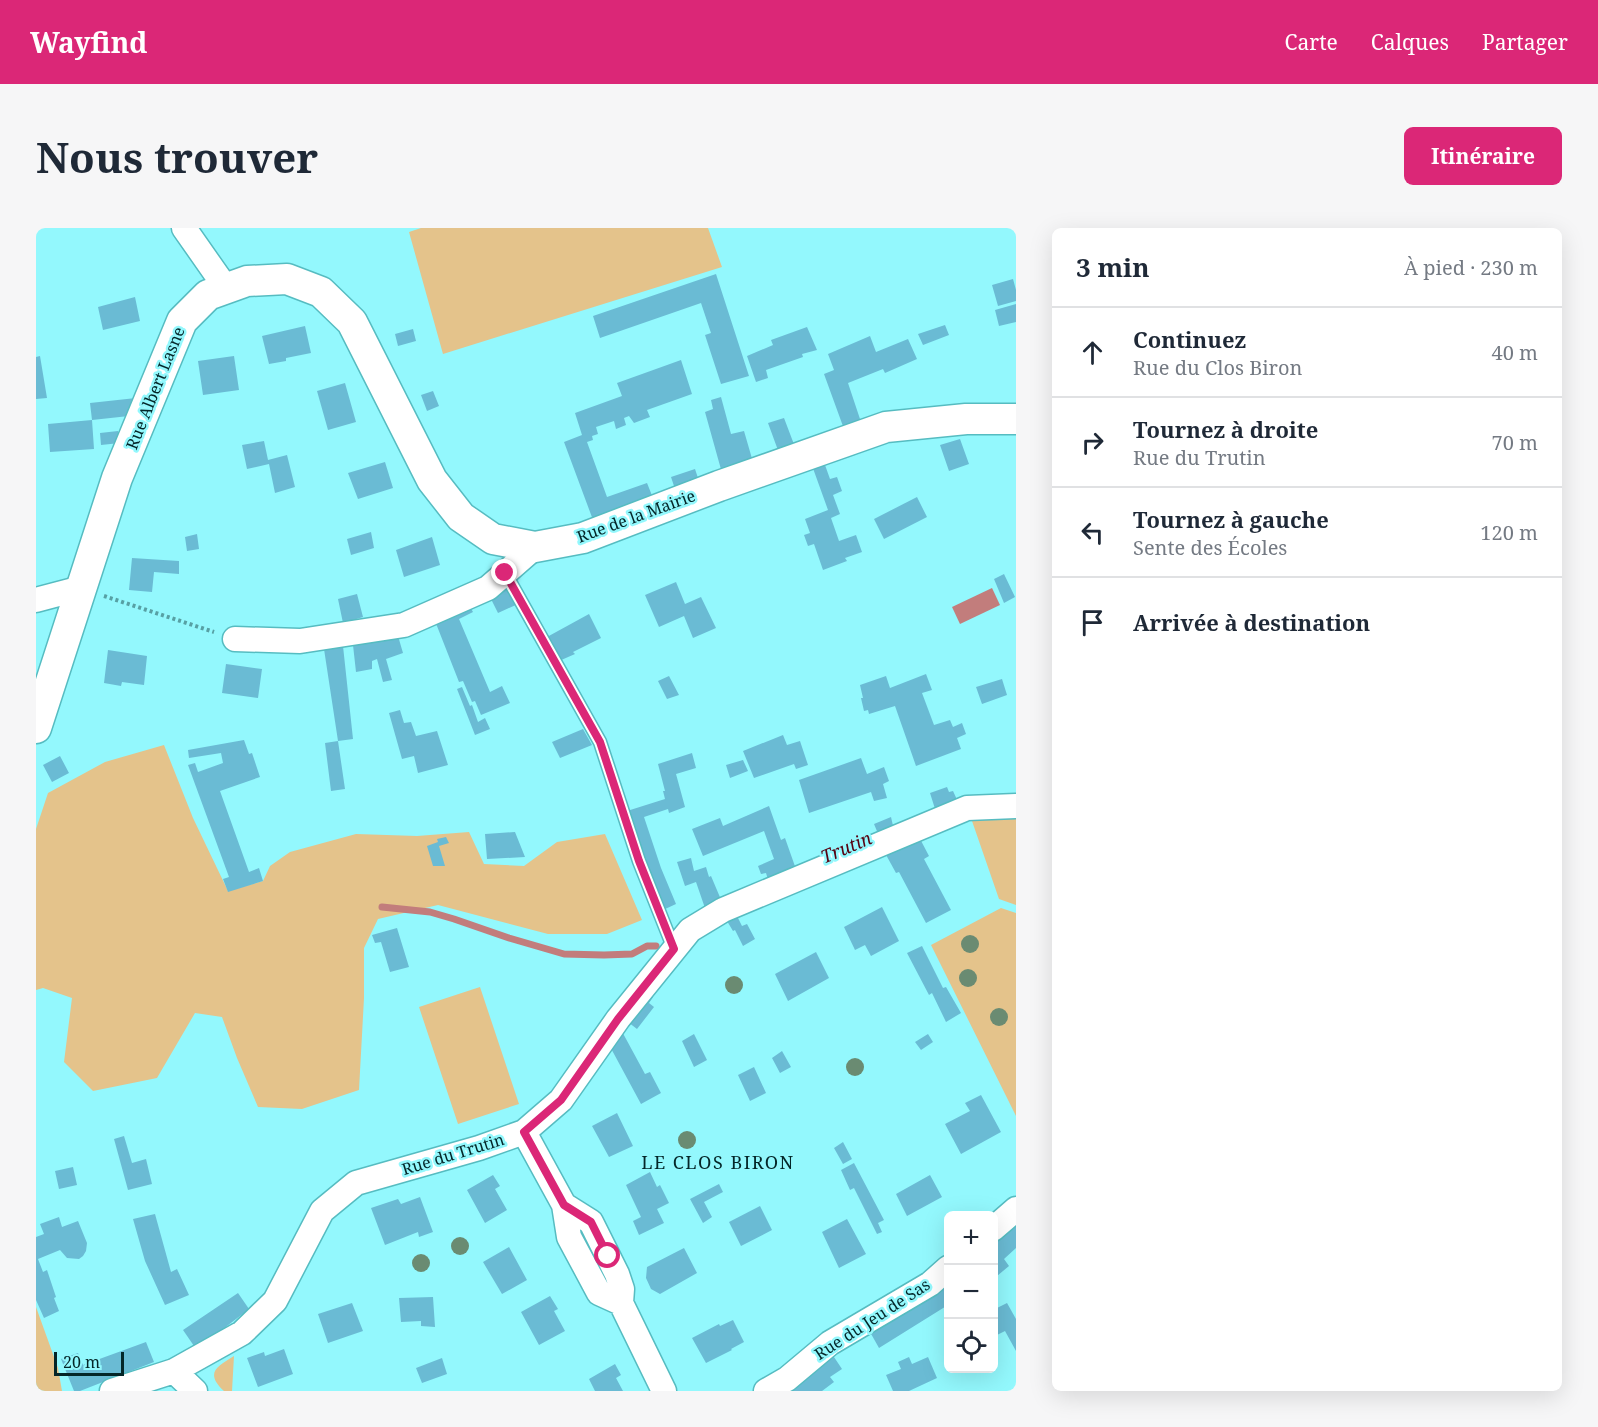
<!DOCTYPE html>
<html lang="fr">
<meta charset="utf-8">
<style>
:root{--surface:#fff;--page:#f6f6f7;--text:#1f2937;--muted:#747a83;--line:#e0e1e3;--accent:#db2777}
body{margin:0;font-family:"Noto Serif",serif;background:var(--page);color:var(--text)}
.controls{position:absolute;right:18px;bottom:18px;display:grid;overflow:hidden;border-radius:9px;box-shadow:0 6px 24px #0002}
.controls button{width:54px;height:54px;display:grid;place-items:center;padding:0;border:0;border-bottom:2px solid var(--line);background:var(--surface);color:var(--text);font:30px sans-serif}
.scale{position:absolute;left:18px;bottom:15px;width:70px;box-sizing:border-box;padding-left:6px;border:3px solid #042628;border-top:0;font-size:16px;line-height:21px;white-space:nowrap;color:#042628;-webkit-text-stroke:4px #93f8fd;paint-order:stroke}
.stop{position:absolute;width:18px;height:18px;margin:-14px;border:4px solid #db2777;border-radius:50%;background:#fff}
.stop.end{background:#db2777;border-color:#fff;box-shadow:0 2px 6px #0008}
.list{margin:0;padding:0;list-style:none}
h2{display:flex;justify-content:space-between;align-items:center;height:78px;margin:0;padding:0 24px;font-size:26px}
h2 small{font-size:20px;font-weight:400;color:var(--muted)}
.list li{display:grid;grid-template-columns:39px 1fr auto;gap:18px;align-items:center;box-sizing:border-box;height:90px;padding:0 24px;border-top:2px solid var(--line)}
.list b{display:block;font-size:22px;white-space:nowrap}
.list p{margin:0;font-size:20px;white-space:nowrap;color:var(--muted)}
.list em{font-size:20px;font-style:normal;color:var(--muted)}
.icon{flex:none;width:33px;height:33px;fill:none;stroke:currentColor;stroke-width:2;stroke-linecap:round;stroke-linejoin:round}
.map{position:relative;flex:none;width:980px;height:1163px;overflow:hidden;border-radius:9px}
header{display:flex;align-items:center;gap:36px;box-sizing:border-box;height:84px;padding:0 30px;background:var(--accent);color:#fff}
header strong{font-size:28px}
nav{display:flex;gap:33px;margin-inline-start:auto;font-size:21px}
.intro{display:flex;align-items:center;justify-content:space-between;box-sizing:border-box;height:144px;padding:0 36px}
h1{margin:0;font-size:42px}
.button{padding:15px 27px;border-radius:9px;background:var(--accent);color:#fff;font-size:21px;font-weight:700}
main{display:flex;gap:36px;padding:0 36px}
aside{flex:1;background:var(--surface);border-radius:9px;box-shadow:0 6px 24px #0002}
.map>svg:first-child{display:block}
.green{fill:#e4c38b}
.water{fill:#c27d7c}
.lines{fill:none;stroke-linecap:round;stroke-linejoin:round}
.stream{stroke:#c27d7c;stroke-width:7}
.building{fill:#6abbd4}
.service-casing{stroke:#56bcc1;stroke-width:15}
.minor-casing{stroke:#56bcc1;stroke-width:27}
.tertiary-casing{stroke:#56bcc1;stroke-width:33}
.path{stroke:#57a0a4;stroke-width:4;stroke-dasharray:3 3;stroke-linecap:butt}
.service{stroke:#fff;stroke-width:12}
.minor{stroke:#fff;stroke-width:24}
.tertiary{stroke:#fff;stroke-width:30}
.tree{fill:#6a8b72}
.route{stroke:#db2777;stroke-width:8}
.labels{text-anchor:middle;dominant-baseline:central;stroke-width:5;stroke-linejoin:round;paint-order:stroke}
.street-label{font-size:16px;fill:#042628;stroke:#93f8fd}
.water-label{font-size:18px;font-style:italic;fill:#570010;stroke:#93f8fd}
.neighbourhood-label{font-size:18px;letter-spacing:1.5px;fill:#042628;stroke:#93f8fd}
</style>
<header>
<strong>Wayfind</strong>
<nav><a>Carte</a><a>Calques</a><a>Partager</a></nav>
</header>
<div class="intro"><h1>Nous trouver</h1><a class="button">Itinéraire</a></div>
<main>
<div class="map">
<svg width="980" height="1163" viewBox="0 0 980 1163">
<rect width="100%" height="100%" fill="#93f8fd"/>
<!-- green -->
<path class="green" d="M385 0H672L686 39 407 126 373 4Z
M128 517 157 590 192 663 227 653 234 638 254 624 320 606 381 608 433 604 448 636 488 638 521 614 569 606 606 692 571 706H512L402 677 342 691 328 720V770L323 862 266 881 222 879 201 830 186 789 159 785 121 850 57 863 28 834 36 770 7 760 0 762V601L12 565 69 534Z
M980 588V677L963 671 936 593 967 589Z
M965 680 980 685V888L895 717Z
M444 759 483 876 422 896 383 779Z
M0 1079 22 1140 26 1163H0Z
M198 1128 196 1163H188C169 1145 180 1139 198 1128Z"/>
<!-- water -->
<path class="water" d="M956 360 964 377 924 396 916 379Z"/>
<g class="lines">
<!-- stream -->
<path class="stream" d="M346 679 394 684 418 691 473 710 528 726 568 727 596 726 611 718H620"/>
</g>
<!-- building -->
<path class="building" d="M680 46 713 148 685 156 669 107 675 105 665 75 564 110 557 88Z
M977 51 980 62V73L962 78 956 57Z
M99 69 104 93 67 102 62 79Z
M980 76V94L963 98 959 82Z
M909 97 913 107 887 117 882 106Z
M269 98 275 125 250 130V133L233 136 226 108Z
M771 99 781 122 766 126 767 129 730 142 732 150 720 154 711 128 737 117 735 112Z
M377 101 380 113 362 118 359 106Z
M834 108 840 124 872 111 881 131 849 145 847 141 812 155 826 197 808 201 788 146 798 142 792 126Z
M4 128 11 170 0 171V129Z
M198 128 203 162 167 167 162 133Z
M645 132 656 166 611 182 614 189 598 195 593 188 588 190 590 197 580 201 578 193 560 199 562 206 556 208 557 212 551 214 571 269 611 255 617 270 557 292 528 214 546 207 539 185 586 168 581 155Z
M309 155 320 194 292 202 281 163Z
M397 163 403 178 391 183 385 167Z
M685 169 695 206 708 203 717 234 686 245 669 184 677 181 675 172Z
M100 170 93 188 56 192 54 175Z
M748 190 759 219 743 225 732 195Z
M56 192 58 221 14 224 12 196Z
M82 203 84 215 65 217 64 205Z
M924 211 933 236 913 243 904 217Z
M228 213 232 232 251 227 259 259 239 265 233 236 211 241 206 217Z
M817 218 819 227 789 237 794 251 801 249 806 263 797 267 804 286 795 290 803 313 820 307 826 324 809 330 811 333 787 342 778 316 772 318 768 307 774 305 769 291 792 282 774 232Z
M349 234 357 260 322 271 312 245Z
M659 241 663 253 639 261 635 249Z
M881 269 891 289 848 311 838 291Z
M335 304 338 320 315 327 311 311Z
M161 306 163 321 151 323 149 309Z
M396 309 404 337 368 349 360 322Z
M96 330 143 333V346L118 344 116 364 93 362Z
M968 346 979 369 968 375 958 351Z
M640 354 649 376 665 369 680 400 657 410 648 388 623 399 609 367Z
M473 357 482 376 462 385 453 367Z
M321 366 327 389 307 395 302 371Z
M433 377 437 384 423 391 454 464 466 458 474 475 445 487 439 473 436 474 427 453 423 454 399 393Z
M553 386 565 410 537 424 539 426 523 433 511 409Z
M362 408 367 425 350 431 356 452 347 454 341 431 336 433V441L320 444 317 417Z
M307 418 317 511 302 513 288 421Z
M72 422 111 428 108 457 86 454 85 458 68 455Z
M190 436 226 441 222 470 186 465Z
M890 446 896 462 886 465 898 497 914 492 917 499 926 495 930 506 921 510 925 521 880 538 859 478 833 486 832 482 828 483 825 470H827L824 457 850 448 854 460Z
M633 448 643 467 631 471 622 453Z
M966 451 971 467 946 476 940 459Z
M426 459 434 478 436 477 442 494 449 490 454 501 439 507 421 461Z
M364 482 368 495 375 494 380 508 401 503 412 537 382 545 378 528 366 531 353 485Z
M547 501 556 517 524 530 516 514Z
M747 507 751 517 764 513 772 537 760 541 758 536 718 550 707 523Z
M208 512 213 526 216 525 224 549 184 563 213 644 223 640 227 653 192 664 187 651 193 649 152 537 159 535 162 544 187 535 185 525 153 530 152 522Z
M302 513 309 561 295 563 289 515Z
M656 525 660 540 640 546 649 579 633 585 632 581 608 589 625 640 640 676 627 682 591 583 629 571 627 563H629L622 536Z
M24 528 33 545 16 554 7 537Z
M825 530 831 546 848 539 853 553 847 556 851 570 838 573 835 564 773 585 763 552Z
M707 532 712 543 694 550 690 537Z
M911 559 913 564 917 563 923 576 900 584 894 565Z
M733 578 745 612 749 610 761 644 733 655 730 645 725 646 722 638 738 631 728 603 667 628 656 601 684 590 687 598Z
M855 589 858 602 843 608 838 596Z
M479 604 489 629 451 631 449 606Z
M882 607 893 628 888 631 915 682 890 695 863 644 860 645 849 625Z
M410 609 413 615 403 618 409 638H397L391 618 402 614 401 611Z
M655 630 658 643 670 639 673 649 675 648 686 674 670 683 660 654 649 658 641 634Z
M846 679 863 713 835 728 829 717 819 722 808 699Z
M701 688 706 698 711 696 719 711 707 718 699 702 697 703 691 693Z
M361 700 373 739 354 744 345 714 339 715 336 707Z
M886 718 907 760 910 759 925 785 910 794 896 765 893 767 871 725Z
M780 724 793 750 752 773 739 746Z
M611 762 617 769 613 775 618 779 601 801 588 791Z
M583 798 609 846 614 844 625 865 605 876 571 813Z
M658 806 671 832 658 839 646 813Z
M892 806 897 814 885 822 879 814Z
M746 823 755 839 744 845 736 830Z
M718 839 730 865 714 873 702 847Z
M945 867 965 904 925 926 909 896 934 883 929 875Z
M581 885 597 918 573 929 556 898Z
M88 908 96 935 110 931 116 956 92 962 78 911Z
M807 914 816 931 807 936 798 920Z
M818 935 848 992 842 995 846 1004 841 1006 818 960 814 962 805 942Z
M37 939 41 957 23 961 19 943Z
M614 944 621 959 624 957 633 975 621 981 628 995 603 1007 597 993 605 989 590 957Z
M457 947 464 958 459 961 471 982 449 995 431 962Z
M894 947 906 969 871 988 860 966Z
M683 956 687 964 668 974 676 989 667 995 654 971Z
M384 969 397 1004 383 1009 382 1004 349 1017 335 980 362 971 365 976Z
M724 978 736 1002 705 1018 693 994Z
M119 986 135 1044 141 1041 153 1067 129 1077 109 1033 97 991Z
M23 989 26 999 42 993 51 1015 50 1023 47 1028 43 1031 31 1030 24 1022 2 1031 7 1044 11 1042 20 1069 18 1070 23 1083 8 1090 0 1072V1009L8 1006 4 996Z
M811 991 830 1026 803 1040 786 1004Z
M980 996V1020L968 1031 973 1038 961 1048 957 1044V1015Z
M473 1019 491 1052 466 1066 447 1034Z
M648 1020 661 1045 624 1066 615 1061 610 1050 611 1039Z
M911 1055 912 1058V1077L843 1120 834 1104Z
M202 1065 213 1081 178 1108 158 1118 147 1102Z
M514 1068 522 1081 518 1083 529 1103 503 1117 485 1084Z
M397 1069 399 1099 385 1098V1093L365 1094 363 1070Z
M316 1075 327 1103 292 1115 282 1086Z
M971 1075 980 1091V1123L969 1103 957 1109V1082Z
M697 1092 708 1114 695 1121 696 1122 670 1135 656 1110 683 1096 684 1098Z
M110 1114 118 1134 44 1163H38L25 1131 42 1125 47 1137Z
M248 1121 257 1146 222 1159 211 1130 228 1124 229 1128Z
M796 1126 806 1141 794 1149 798 1154 786 1163H745Z
M873 1129 876 1136 892 1129 901 1150 873 1163H857L850 1147 865 1141 862 1134Z
M406 1130 411 1146 386 1155 380 1140Z
M579 1136 585 1147 580 1150 587 1163H559L553 1151Z"/>
<g class="lines">
<!-- service casing -->
<g class="service-casing">
<path id="service" d="M469 345 564 514 603 633 638 721"/>
</g>
<!-- minor casing -->
<g class="minor-casing">
<path id="minor" d="M148 0 190 60
M0 372 45 360
M199 411 264 413 368 397 452 360 499 319
M488 904 528 977 533 1009 563 1065 585 1075
M528 977 555 994 581 1046 586 1061 585 1075 628 1163
M957 1001 980 981
M138 1143 159 1163
M76 1163 138 1143 206 1105 239 1073 286 983 320 955 443 920 488 904 525 872 582 791 654 702 687 682 931 580 980 578
M730 1163 751 1151 794 1115 894 1056 912 1040"/>
</g>
<!-- tertiary casing -->
<g class="tertiary-casing">
<path id="tertiary" d="M0 500 81 250 146 93 172 67 211 53 251 51 285 64 316 94 396 252 425 289 457 311 499 319 547 310 683 258 850 199 930 191H980"/>
</g>
<!-- path -->
<path class="path" d="M68 368 178 404"/>
<!-- service -->
<use href="#service" class="service"/>
<!-- minor -->
<use href="#minor" class="minor"/>
<!-- tertiary -->
<use href="#tertiary" class="tertiary"/>
</g>
<!-- trees -->
<g class="tree">
<circle cx="934" cy="716" r="9"/>
<circle cx="932" cy="750" r="9"/>
<circle cx="698" cy="757" r="9"/>
<circle cx="963" cy="789" r="9"/>
<circle cx="819" cy="839" r="9"/>
<circle cx="651" cy="912" r="9"/>
<circle cx="424" cy="1018" r="9"/>
<circle cx="385" cy="1035" r="9"/>
</g>
<g class="lines">
<!-- route -->
<path class="route" d="M469 345 564 514 603 633 638 721 582 791 525 872 488 904 528 977 555 994 572 1028"/>
</g>
<g class="labels">
<!-- street labels -->
<g class="street-label">
<text transform="translate(119 160) rotate(-68)">Rue Albert Lasne</text>
<text transform="translate(600 288) rotate(-20)">Rue de la Mairie</text>
<text transform="translate(417 926) rotate(-17)">Rue du Trutin</text>
<text transform="translate(836 1091) rotate(-33)">Rue du Jeu de Sas</text>
</g>
<!-- water labels -->
<g class="water-label">
<text transform="translate(810 619) rotate(-23)">Trutin</text>
</g>
<!-- neighbourhood labels -->
<g class="neighbourhood-label">
<text x="682" y="934">LE CLOS BIRON</text>
</g>
</g>
</svg>
<div class="controls">
<button>+</button>
<button>−</button>
<button><svg class="icon" aria-label="locate" viewBox="0 0 24 24"><circle cx="12" cy="12" r="6"/><path d="M12 2v4M12 18v4M2 12h4M18 12h4"/></svg></button>
</div>
<div class="scale">20 m</div>
<div class="stop" style="left:572px;top:1028px"></div>
<div class="stop end" style="left:469px;top:345px"></div>
</div>
<aside>
<h2>3 min<small>À pied · 230 m</small></h2>
<ul class="list">
<li><svg class="icon" aria-label="ahead" viewBox="0 0 24 24"><path d="M12 20V5M6 11l6-6 6 6"/></svg><div><b>Continuez</b><p>Rue du Clos Biron</p></div><em>40 m</em></li>
<li><svg class="icon" aria-label="right" viewBox="0 0 24 24"><path d="M7 20v-9h11M14 6l5 5-5 5"/></svg><div><b>Tournez à droite</b><p>Rue du Trutin</p></div><em>70 m</em></li>
<li><svg class="icon" aria-label="left" viewBox="0 0 24 24"><path d="M17 20v-9H6M10 6l-5 5 5 5"/></svg><div><b>Tournez à gauche</b><p>Sente des Écoles</p></div><em>120 m</em></li>
<li><svg class="icon" aria-label="arrive" viewBox="0 0 24 24"><path d="M6 21V4h12l-3 4 3 4H6"/></svg><div><b>Arrivée à destination</b></div></li>
</ul>
</aside>
</main>
